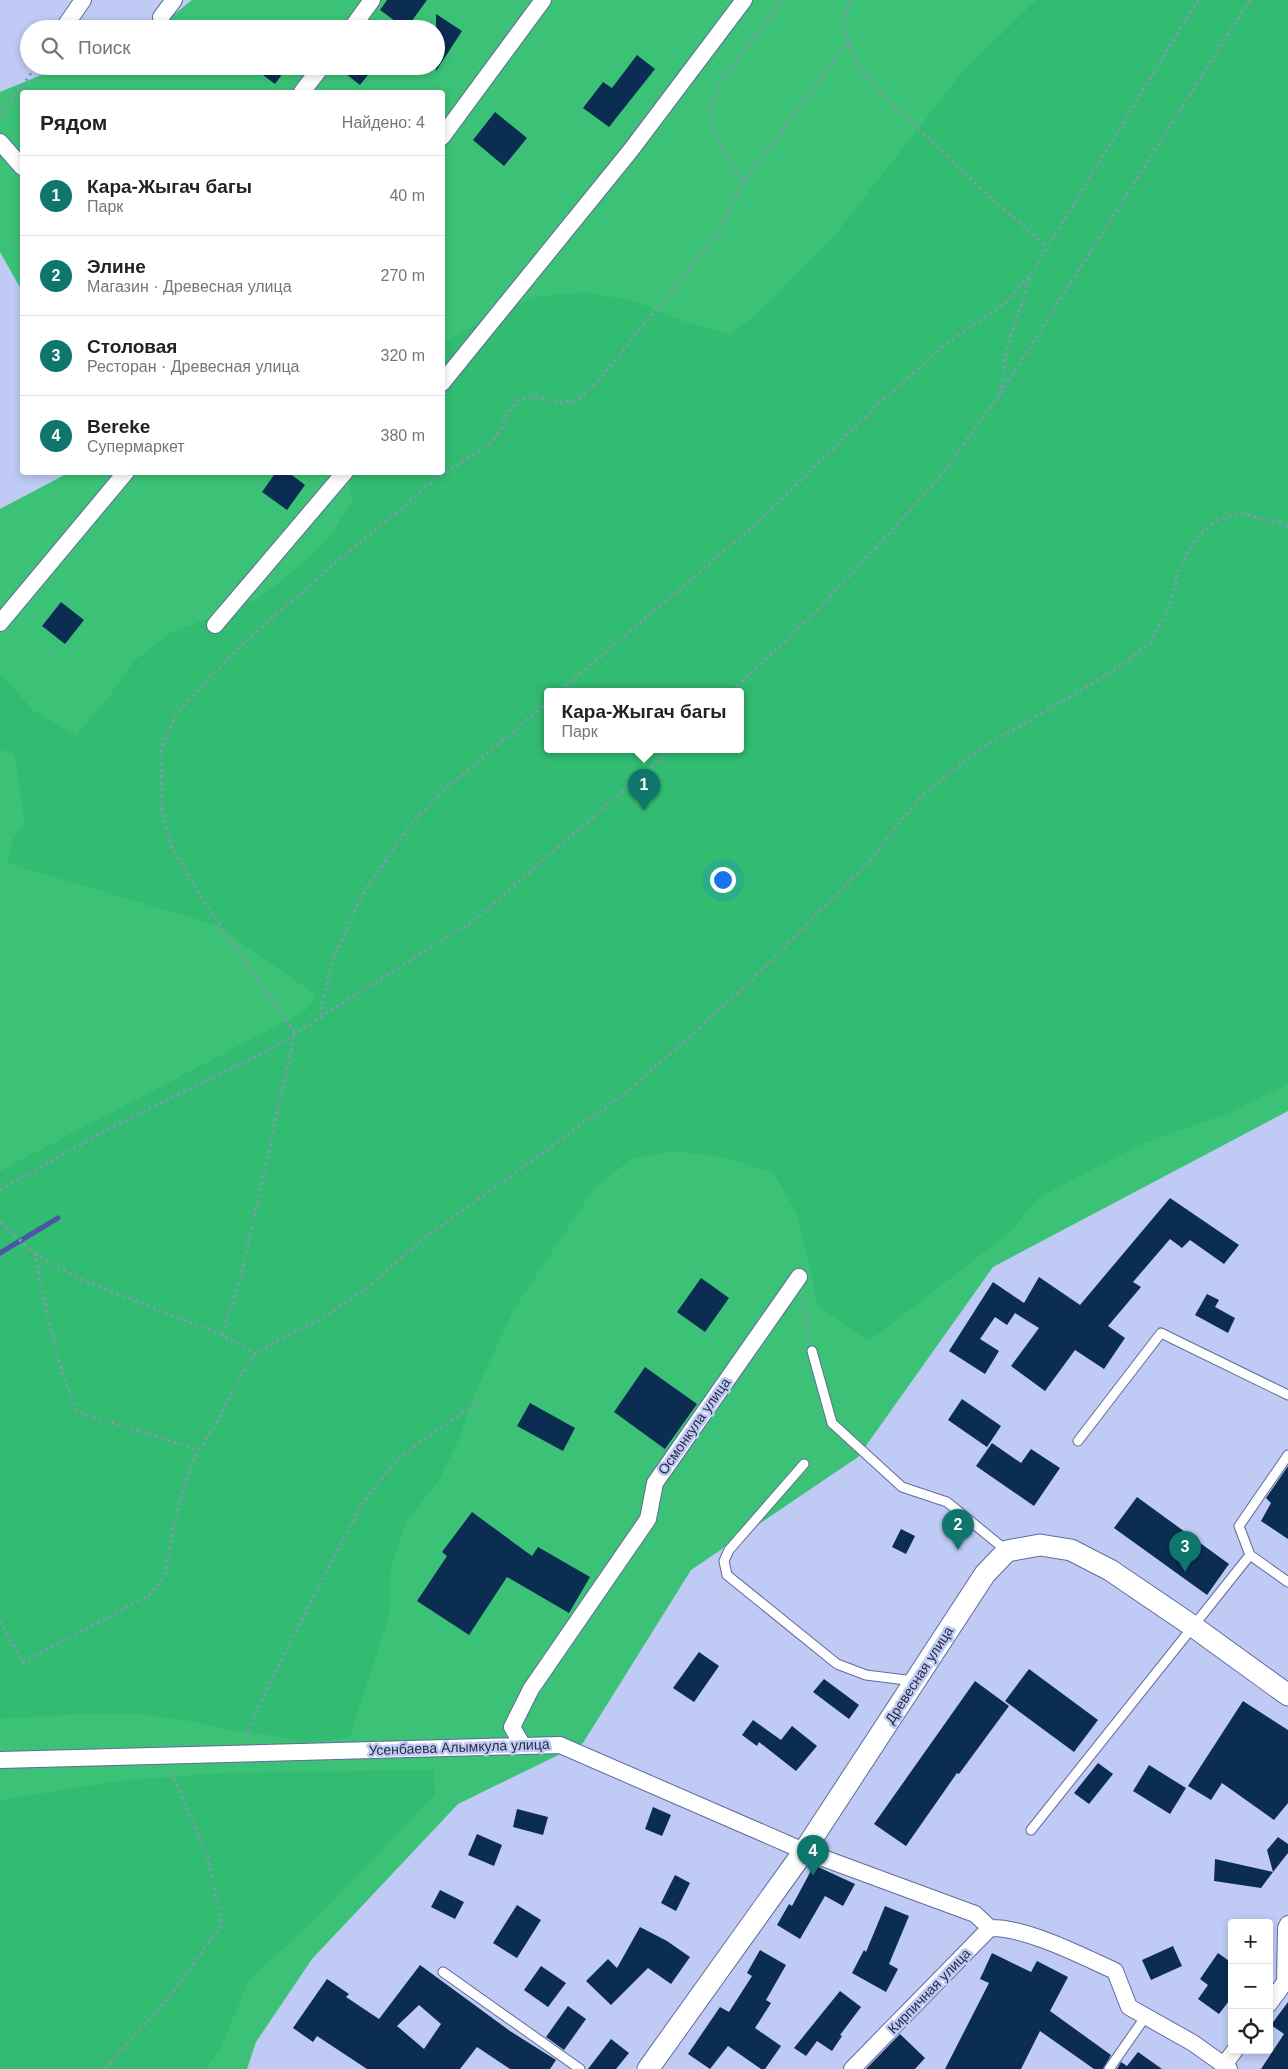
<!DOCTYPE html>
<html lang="ru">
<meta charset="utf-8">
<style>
:root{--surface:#fff;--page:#f6f6f6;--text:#222;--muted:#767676;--line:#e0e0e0;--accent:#0f766e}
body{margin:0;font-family:Arial,sans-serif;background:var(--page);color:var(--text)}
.controls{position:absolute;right:15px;bottom:15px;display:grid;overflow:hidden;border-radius:5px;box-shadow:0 2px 8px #0003}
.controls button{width:45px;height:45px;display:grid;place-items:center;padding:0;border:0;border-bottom:1px solid var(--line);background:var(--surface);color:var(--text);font:25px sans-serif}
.you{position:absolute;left:722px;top:879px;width:18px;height:18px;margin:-12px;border:4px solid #fff;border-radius:50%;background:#1a73e8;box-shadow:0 0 0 8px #1a73e833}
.badge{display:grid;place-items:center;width:32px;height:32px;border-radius:50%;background:var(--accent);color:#fff;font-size:16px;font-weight:700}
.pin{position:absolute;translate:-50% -41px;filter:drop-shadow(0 1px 2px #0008)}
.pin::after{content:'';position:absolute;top:26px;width:18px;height:15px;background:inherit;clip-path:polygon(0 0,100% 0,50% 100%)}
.popup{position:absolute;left:544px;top:688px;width:200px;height:65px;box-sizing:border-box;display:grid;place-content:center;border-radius:5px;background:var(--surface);filter:drop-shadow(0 1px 4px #0005);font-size:16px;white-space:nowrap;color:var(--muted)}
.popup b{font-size:19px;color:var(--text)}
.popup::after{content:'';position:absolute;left:50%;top:100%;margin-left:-10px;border:10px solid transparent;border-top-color:var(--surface)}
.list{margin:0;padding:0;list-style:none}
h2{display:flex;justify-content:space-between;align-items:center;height:65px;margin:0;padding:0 20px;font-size:21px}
h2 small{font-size:16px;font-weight:400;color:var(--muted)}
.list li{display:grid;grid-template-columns:32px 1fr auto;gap:15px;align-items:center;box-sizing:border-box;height:80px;padding:0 20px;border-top:1px solid var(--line)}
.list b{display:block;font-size:19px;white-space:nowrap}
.list p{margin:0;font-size:16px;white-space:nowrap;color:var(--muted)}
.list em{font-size:16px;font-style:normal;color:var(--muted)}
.icon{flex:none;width:28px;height:28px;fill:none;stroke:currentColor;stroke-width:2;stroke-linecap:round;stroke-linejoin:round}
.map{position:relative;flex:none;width:1288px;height:2069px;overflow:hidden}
.search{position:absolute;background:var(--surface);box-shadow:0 2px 8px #0003;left:20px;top:20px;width:425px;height:55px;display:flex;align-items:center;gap:12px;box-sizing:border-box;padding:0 18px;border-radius:28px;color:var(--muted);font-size:19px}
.panel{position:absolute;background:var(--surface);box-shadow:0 2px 8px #0003;left:20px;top:90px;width:425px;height:385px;border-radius:5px}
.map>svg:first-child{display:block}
.green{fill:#3bc277;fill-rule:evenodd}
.forest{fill:#31bc71;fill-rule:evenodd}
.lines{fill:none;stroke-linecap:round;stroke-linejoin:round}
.stream{stroke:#4b56a5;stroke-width:5}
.building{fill:#0c2d52;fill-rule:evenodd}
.service-casing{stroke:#616b9c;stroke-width:11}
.minor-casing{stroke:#616b9c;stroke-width:18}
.tertiary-casing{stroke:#616b9c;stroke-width:23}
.path{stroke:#8a93b7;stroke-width:3;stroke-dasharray:2.5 4;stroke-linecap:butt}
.service{stroke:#fff;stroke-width:9}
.minor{stroke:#fff;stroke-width:16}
.tertiary{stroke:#fff;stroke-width:21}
.labels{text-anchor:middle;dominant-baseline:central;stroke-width:5;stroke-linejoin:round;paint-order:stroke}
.street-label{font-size:14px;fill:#282d42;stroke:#bfcaf5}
</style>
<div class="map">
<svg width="1288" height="2069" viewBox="0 0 1288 2069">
<rect width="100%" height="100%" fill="#bfcaf5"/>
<!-- green -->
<path class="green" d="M192 0H1288V1111L993 1267 858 1457 691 1570 583 1743 458 1804 312 1959 256 2042 247 2069H0V509L68 473 442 472V92H22V291L0 252V92L63 66H436V29H156ZM548 691H740V749H548Z"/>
<!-- forest -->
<path class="forest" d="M1036 0H1288V1084L1230 1112 1137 1146 1038 1198 1009 1233 869 1341 818 1306 798 1216 774 1174 728 1158 678 1151 632 1158 594 1189 514 1309 475 1393 459 1439 439 1480 406 1522 391 1567 389 1615 350 1736 326 1741 301 1742 276 1736 221 1729 197 1722 146 1715 100 1713 0 1719V1171L305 1011 316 995 216 925 7 863 12 841 25 823 14 754 0 750V674L34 711 76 735 107 699 135 660 170 633 259 598 296 569 329 538 352 501 348 473 442 472 443 344 493 313 541 296 587 292 637 302 685 322 731 335 766 305 834 236 960 75ZM548 691H740V749H548Z
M434 1770 435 1795 311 1923 250 1979 220 2049 206 2069H0V1800L119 1781 222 1773Z"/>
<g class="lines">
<!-- stream -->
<path class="stream" d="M0 1253 58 1218"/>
</g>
<!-- building -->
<path class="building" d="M387 0H427L406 29 380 10Z
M436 14 462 31 436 71Z
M637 55 655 69 609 127 583 108 603 82 612 88Z
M251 66H288L275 84Z
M336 66H375L360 85Z
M495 112 527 138 504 166 473 140Z
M276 472H288L305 485 287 510 262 492Z
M61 602 84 620 65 644 42 626Z
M1170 1198 1239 1245 1224 1264 1190 1240 1182 1248 1170 1239 1133 1282 1141 1287 1108 1326 1125 1338 1104 1369 1075 1350 1045 1391 1011 1366 1039 1328 1015 1313 1007 1325 995 1317 980 1339 999 1351 985 1374 949 1351 993 1282 1024 1303 1039 1277 1080 1305Z
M701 1278 729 1298 705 1332 677 1312Z
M1207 1294 1219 1300 1215 1307 1235 1318 1228 1333 1195 1315Z
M645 1367 697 1404 665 1449 614 1412Z
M962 1399 1001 1426 987 1447 948 1420Z
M530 1403 575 1428 563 1451 517 1426Z
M992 1443 1021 1463 1031 1449 1060 1468 1034 1506 976 1466Z
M1288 1466V1539L1261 1521 1271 1503 1266 1498Z
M1137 1497 1229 1564 1207 1595 1114 1528Z
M472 1512 532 1556 538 1547 590 1577 569 1613 507 1577 469 1635 417 1601 447 1556 442 1552Z
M901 1529 915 1536 906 1554 892 1547Z
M699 1652 719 1666 694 1702 673 1688Z
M1029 1669 1098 1720 1074 1752 1005 1701Z
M824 1679 859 1705 849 1719 813 1692Z
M975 1681 1009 1706 959 1774 957 1773 906 1846 874 1824Z
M1243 1701 1288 1730V1803L1274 1820 1222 1783 1211 1800 1188 1786Z
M753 1720 781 1740 792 1726 817 1746 796 1771 759 1742 757 1746 742 1735Z
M1098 1763 1113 1774 1089 1804 1074 1793Z
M1149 1765 1186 1788 1170 1814 1133 1791Z
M653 1807 671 1815 662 1836 645 1829Z
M517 1809 548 1817 543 1835 513 1827Z
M477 1834 502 1845 494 1866 468 1855Z
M1278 1837 1288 1844V1853L1273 1872 1267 1850Z
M1215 1859 1273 1872 1261 1888 1214 1881Z
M814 1865 855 1884 843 1906 825 1896 800 1939 777 1925 789 1904 792 1906Z
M675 1875 690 1883 676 1911 661 1903Z
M440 1890 464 1902 455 1919 431 1907Z
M517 1905 541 1920 517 1958 493 1943Z
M885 1906 909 1916 889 1964 898 1969 886 1992 852 1973 864 1950 866 1952Z
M640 1927 667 1941 690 1957 671 1984 648 1968 611 2005 586 1981 608 1959 617 1968Z
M1173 1946 1182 1966 1151 1980 1142 1960Z
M760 1950 786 1965 766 2000 771 2003 755 2028 781 2046 765 2069H761L728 2046 710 2069 688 2054 720 2007 729 2012 752 1976 747 1973Z
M992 1953 1031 1972 1037 1961 1068 1977 1050 2011 1111 2055 1103 2069H1094L1040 2031 1021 2069H945L989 1983 980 1979Z
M1218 1953 1232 1963V1997L1219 2014 1198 1999 1208 1985 1200 1979Z
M420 1965 510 2031 556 2060 550 2069H510L477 2047 460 2069H367L317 2036 313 2042 293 2028 327 1979 349 1994 346 1997 379 2019ZM419 2005 441 2024 424 2049 397 2026Z
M541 1966 566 1983 548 2007 524 1990Z
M840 1991 861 2007 840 2035 842 2036 832 2051 817 2041 806 2056 794 2048Z
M1288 2002V2069H1261L1284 2034 1271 2025Z
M568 2006 586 2019 564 2050 546 2037Z
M900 2034 925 2058 915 2069H866Z
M611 2039 629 2053 616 2069H588Z
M1138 2052 1162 2069H1117L1121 2062 1127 2066Z"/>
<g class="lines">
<!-- service casing -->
<g class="service-casing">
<path id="service" d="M812 1351 832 1423 902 1487 947 1502 1007 1551
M1078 1441 1161 1333 1288 1395
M804 1464 729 1550 724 1561 727 1575 837 1664 866 1675 914 1681
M1250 1555 1288 1582
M1031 1830 1250 1555 1239 1526 1288 1455
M443 1972 580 2069
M1109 2069 1146 2016"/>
</g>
<!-- minor casing -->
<g class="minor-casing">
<path id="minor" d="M161 17 174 0
M63 29 83 0
M351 29 372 0
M302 92 322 66
M442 137 543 0
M0 142 22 167
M442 383 631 150 744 0
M0 623 126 472
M215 625 345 472
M523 1746 512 1727 531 1689 648 1519 655 1483 799 1277
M0 1760 560 1745 804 1851 975 1914 990 1928 852 2069
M990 1928C1026 1927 1082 1956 1115 1971L1129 2007 1193 2043 1224 2065
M1269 2004 1285 1982 1286 1928 1288 1924
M1229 2069 1224 2065 1235 2050"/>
</g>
<!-- tertiary casing -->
<g class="tertiary-casing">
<path id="tertiary" d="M648 2069 804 1851 985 1574 1007 1551 1040 1545 1071 1550 1110 1570 1194 1627 1288 1695"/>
</g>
<!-- path -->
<path class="path" d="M849 0 844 29 856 62 876 89 992 199 1047 247
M120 66 123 68 124 66
M0 118 36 66
M743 181 728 158 713 128 711 109 720 83 782 0
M1000 394 1007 349 1030 277
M560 691 756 524 885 398 951 340 1005 303 1030 276 1198 0
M732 691 817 611 935 483 999 396 1250 0
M320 1016 331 964 362 895 409 827 442 792 548 702
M0 1190 120 1123 267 1051 476 919 671 749
M0 1222 35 1254 47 1315 64 1379 78 1412 200 1450
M35 1254 80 1279 222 1335 256 1354
M803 1300 810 1340
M222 1335 242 1272 295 1033 207 906 172 848 162 810 161 750 175 715 232 654 320 576 440 476 486 447 501 430 507 413 518 400 536 396 561 403 578 400 599 380 718 234 743 182 849 41
M0 1622 23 1662 150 1595 165 1574 173 1529 190 1466 221 1415 242 1373 256 1354 281 1338 321 1319 366 1289 418 1243 631 1089 751 981 868 863 922 795 982 748 1119 668 1150 643 1170 606 1178 572 1195 539 1216 521 1241 513 1288 526
M245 1737 271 1680 358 1511 387 1471 418 1443 480 1401
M105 2069 169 1997 222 1924 208 1858 171 1771"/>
<!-- service -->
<use href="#service" class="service"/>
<!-- minor -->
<use href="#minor" class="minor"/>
<!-- tertiary -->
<use href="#tertiary" class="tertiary"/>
</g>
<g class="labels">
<!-- street labels -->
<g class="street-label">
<text transform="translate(694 1426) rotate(-55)">Осмонкула улица</text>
<text transform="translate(919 1675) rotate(-57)">Древесная улица</text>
<text transform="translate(459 1747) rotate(-2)">Усенбаева Алымкула улица</text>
<text transform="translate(929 1991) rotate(-46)">Кирпичная улица</text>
</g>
</g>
</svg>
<div class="controls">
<button>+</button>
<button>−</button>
<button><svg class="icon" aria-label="locate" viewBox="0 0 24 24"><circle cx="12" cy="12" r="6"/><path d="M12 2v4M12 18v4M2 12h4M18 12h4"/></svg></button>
</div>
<div class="you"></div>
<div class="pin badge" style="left:644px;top:810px">1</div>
<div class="popup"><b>Кара-Жыгач багы</b>Парк</div>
<div class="pin badge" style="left:958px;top:1550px">2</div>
<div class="pin badge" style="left:1185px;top:1572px">3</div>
<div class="pin badge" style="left:813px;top:1876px">4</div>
<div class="search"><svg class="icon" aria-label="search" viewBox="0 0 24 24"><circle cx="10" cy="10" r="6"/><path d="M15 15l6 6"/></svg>Поиск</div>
<section class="panel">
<h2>Рядом<small>Найдено: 4</small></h2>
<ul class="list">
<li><span class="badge">1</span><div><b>Кара-Жыгач багы</b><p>Парк</p></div><em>40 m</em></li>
<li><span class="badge">2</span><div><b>Элине</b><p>Магазин · Древесная улица</p></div><em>270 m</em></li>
<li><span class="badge">3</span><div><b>Столовая</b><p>Ресторан · Древесная улица</p></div><em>320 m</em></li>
<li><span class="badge">4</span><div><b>Bereke</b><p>Супермаркет</p></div><em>380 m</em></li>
</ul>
</section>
</div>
